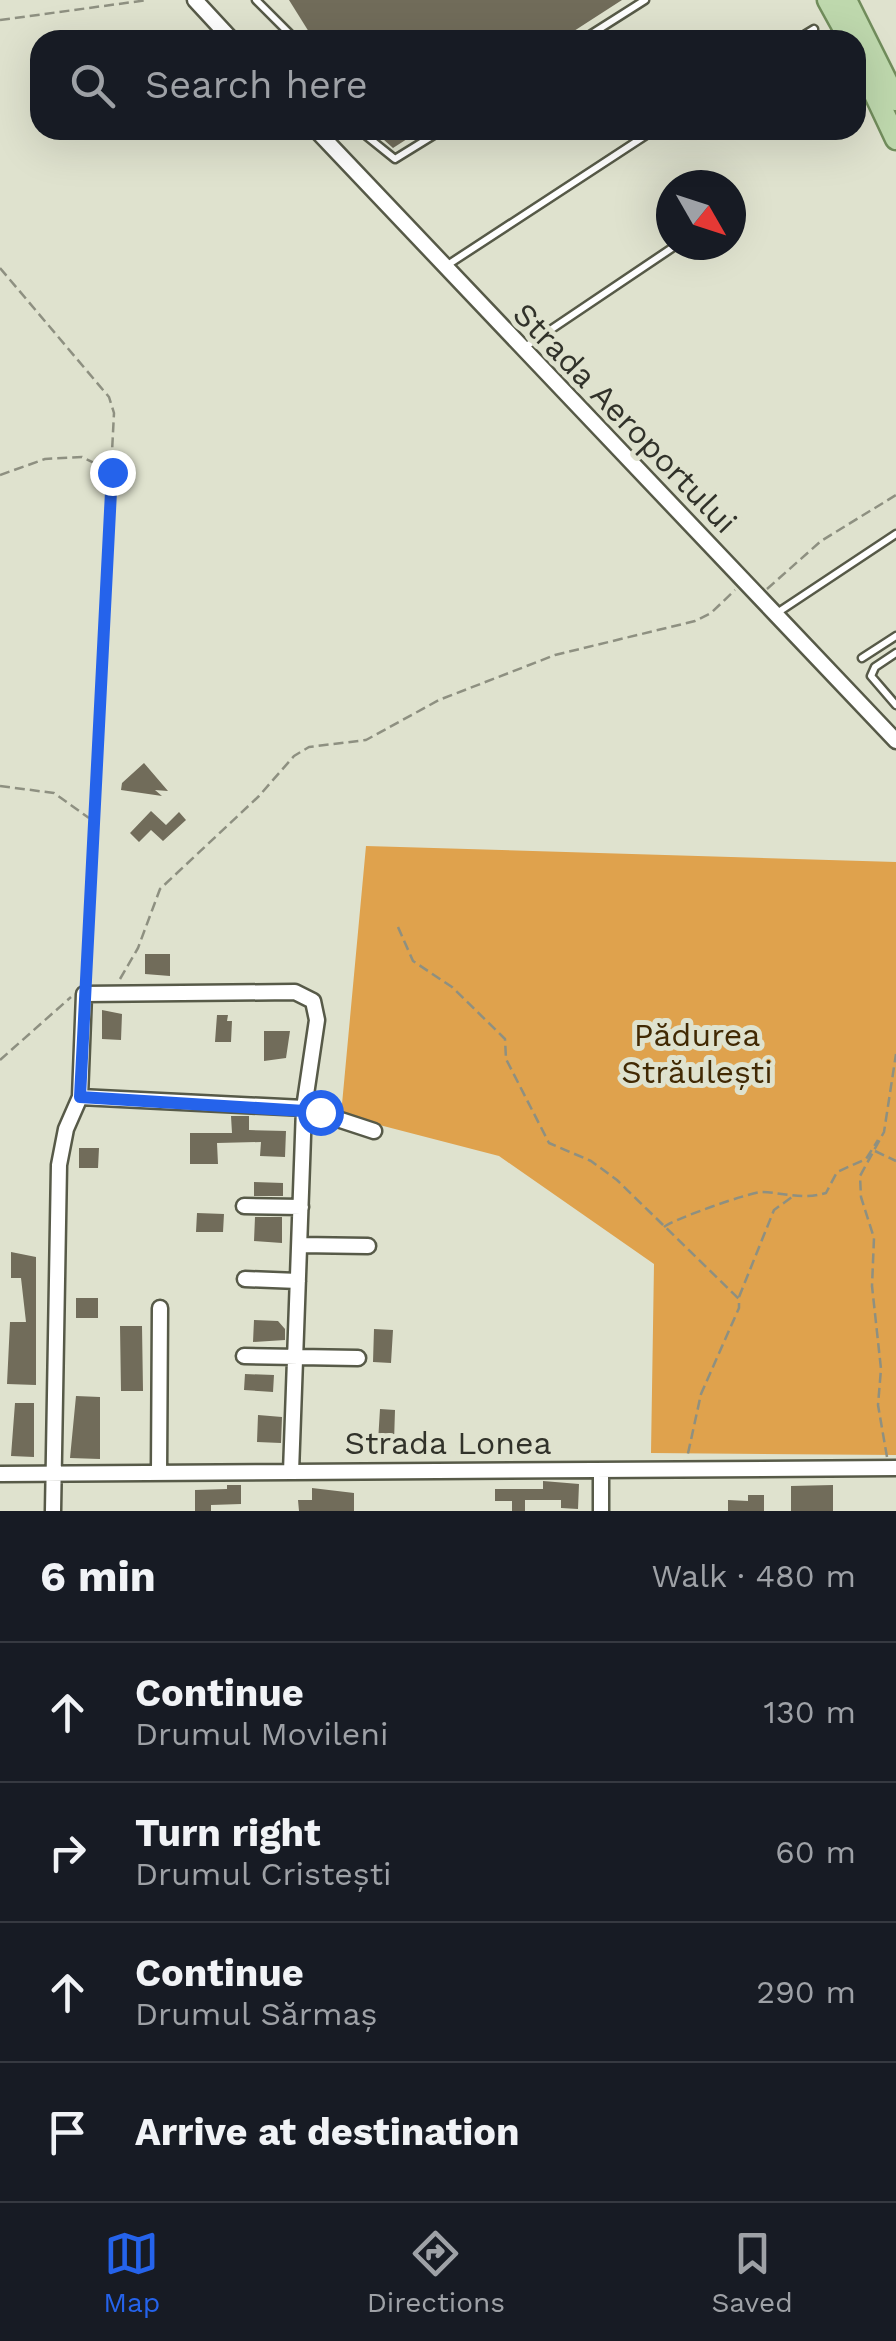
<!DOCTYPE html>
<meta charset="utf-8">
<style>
:root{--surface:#171b24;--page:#242831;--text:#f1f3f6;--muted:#9ea1a6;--line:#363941;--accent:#2563eb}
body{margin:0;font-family:"Work Sans",sans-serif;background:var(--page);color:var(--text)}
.compass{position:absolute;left:656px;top:170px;width:90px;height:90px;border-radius:50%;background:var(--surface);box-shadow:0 10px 40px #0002;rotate:129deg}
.stop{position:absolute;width:30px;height:30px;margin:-22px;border:8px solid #2563eb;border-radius:50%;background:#fff}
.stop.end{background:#2563eb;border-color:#fff;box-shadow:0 2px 10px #0008}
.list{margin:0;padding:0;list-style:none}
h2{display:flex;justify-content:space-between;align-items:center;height:130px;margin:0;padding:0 40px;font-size:42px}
h2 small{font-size:32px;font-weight:400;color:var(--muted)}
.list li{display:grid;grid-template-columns:65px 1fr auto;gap:30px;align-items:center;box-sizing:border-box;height:140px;padding:0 40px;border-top:2px solid var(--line)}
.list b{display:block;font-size:38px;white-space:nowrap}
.list p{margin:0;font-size:32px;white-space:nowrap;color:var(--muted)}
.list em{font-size:32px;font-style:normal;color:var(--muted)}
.icon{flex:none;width:55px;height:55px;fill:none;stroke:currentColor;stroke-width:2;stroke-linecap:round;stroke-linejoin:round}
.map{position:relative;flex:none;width:896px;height:1511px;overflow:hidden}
.search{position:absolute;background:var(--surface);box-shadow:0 10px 40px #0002;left:30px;right:30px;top:30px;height:110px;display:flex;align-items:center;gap:25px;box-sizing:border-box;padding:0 35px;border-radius:30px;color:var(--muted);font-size:38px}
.sheet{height:690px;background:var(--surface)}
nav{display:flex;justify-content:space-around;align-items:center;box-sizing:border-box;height:140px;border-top:2px solid var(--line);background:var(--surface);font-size:28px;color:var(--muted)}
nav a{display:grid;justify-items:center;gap:5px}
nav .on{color:var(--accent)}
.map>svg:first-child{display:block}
.forest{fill:#dfa24d}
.building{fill:#716c5a}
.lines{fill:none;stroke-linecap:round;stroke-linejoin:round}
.lane-casing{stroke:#575a48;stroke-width:11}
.street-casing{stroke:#575a48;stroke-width:19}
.primary-casing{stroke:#718d5c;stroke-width:25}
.path{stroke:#8e9081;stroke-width:2.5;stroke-dasharray:10 5;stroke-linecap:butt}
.lane{stroke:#fff;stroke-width:6}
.street{stroke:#fff;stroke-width:14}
.primary{stroke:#bed8ad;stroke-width:20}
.route{stroke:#2563eb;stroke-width:12}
.labels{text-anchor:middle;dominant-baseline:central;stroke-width:10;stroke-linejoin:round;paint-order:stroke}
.street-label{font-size:32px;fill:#31322a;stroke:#dfe2ce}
.park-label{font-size:32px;fill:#412903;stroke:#dfe2ce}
</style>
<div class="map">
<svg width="896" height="1511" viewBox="0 0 896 1511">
<rect width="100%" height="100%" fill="#dfe2ce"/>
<!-- forest -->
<path class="forest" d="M366 846 896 862V1455L651 1453 654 1264 499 1156 341 1115Z"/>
<!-- building -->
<path class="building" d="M289 0H622L560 40H314Z
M373 130H421L393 148Z
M144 763 168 791 155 790 162 796 121 790 122 783Z
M151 811 166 825 179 812 186 820 163 841 151 830 139 842 130 833Z
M145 954H170V976L145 974Z
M102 1010 122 1014 121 1040 102 1039Z
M217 1015H228L227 1021H232L231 1042H215Z
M264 1031H290L286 1058 264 1061Z
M231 1116H249V1130L286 1131 285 1157 260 1156 261 1142 217 1143 218 1164H190V1133H232Z
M79 1148H99L98 1168H79Z
M254 1182 283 1183V1196H254Z
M197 1213 224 1214 223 1232H196Z
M255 1217H282V1243L254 1241Z
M11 1252 36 1257V1385L7 1384 10 1322H26L21 1278H11Z
M76 1298H98V1318H76Z
M254 1320 278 1321 285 1329V1340L253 1342Z
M120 1326H142L143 1391H121Z
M374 1329 393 1330 391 1363 373 1362Z
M245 1374 274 1375 273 1392 244 1390Z
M76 1396 100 1397V1459L70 1458Z
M15 1403H34V1457L11 1456Z
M380 1409 395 1410 394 1442H378Z
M258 1415 282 1417 281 1443 257 1442Z
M543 1481 579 1484 578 1509 561 1508V1500H525V1511H512V1501H495V1489H543Z
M227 1485H241V1504L211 1505V1511H195V1490L227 1489Z
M833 1485V1511H791V1486Z
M312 1488 354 1493V1511H299L298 1500H312Z
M748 1495H764V1511H728V1500L748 1501Z"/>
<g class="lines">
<!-- lane casing -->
<g class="lane-casing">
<path id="lane" d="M256 0 296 40
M582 40 645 0
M796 40 814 29
M359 130 395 159 442 130
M446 266 654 130
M522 349 675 246
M777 613 896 534
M896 653 875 667 871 676 896 705
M862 658 896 636"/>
</g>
<!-- street casing -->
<g class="street-casing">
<path id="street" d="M195 0 232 40
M316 130 896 741
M80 1097 304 1108 374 1131
M244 1206 301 1207
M300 1245 368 1246
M245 1279 298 1281
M244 1356 358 1358
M601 1470V1511
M159 1472 160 1308
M0 1474 896 1468
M53 1511 59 1165 66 1129 80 1097 84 994 295 992 313 1001 317 1020 304 1108 291 1472"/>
</g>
<!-- primary casing -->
<g class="primary-casing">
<path id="primary" d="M828 0 850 40
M846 0 896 100
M856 54 896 139"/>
</g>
<!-- path -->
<path class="path" d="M0 20 148 0
M0 268 109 397 114 413 85 980
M0 475 45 459 82 457 111 471
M767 589 821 541 896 495
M0 786 54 793 89 818
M398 927 413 961 452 987 505 1039 506 1059 549 1143 591 1161 617 1180 739 1299V1308L701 1394 687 1458
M120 979 138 948 160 889 259 796 294 756 309 747 366 740 439 700 555 655 695 621 711 613 735 590
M0 1060 71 997
M875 1151 896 1161
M664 1227C671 1220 750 1192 762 1192 786 1193 802 1200 826 1193L837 1172 866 1159 878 1140
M739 1297 774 1210 792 1197
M887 1457 878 1405 881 1369 872 1286 874 1238 861 1197 860 1176 884 1132 896 1054"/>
<!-- lane -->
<use href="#lane" class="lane"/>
<!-- street -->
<use href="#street" class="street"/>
<!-- primary -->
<use href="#primary" class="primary"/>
</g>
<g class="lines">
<!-- route -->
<path class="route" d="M112 472 80 1097 320 1112"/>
</g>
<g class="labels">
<!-- street labels -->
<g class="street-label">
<text transform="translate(625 418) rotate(46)">Strada Aeroportului</text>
<text x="448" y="1443">Strada Lonea</text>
</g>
<!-- park labels -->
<g class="park-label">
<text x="697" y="1035">Pădurea<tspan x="697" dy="37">Străulești</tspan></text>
</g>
</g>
</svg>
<svg class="compass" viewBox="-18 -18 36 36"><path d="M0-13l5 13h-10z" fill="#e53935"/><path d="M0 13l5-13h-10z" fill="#9ea1a6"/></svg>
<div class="stop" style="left:320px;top:1112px"></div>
<div class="stop end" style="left:112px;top:472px"></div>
<div class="search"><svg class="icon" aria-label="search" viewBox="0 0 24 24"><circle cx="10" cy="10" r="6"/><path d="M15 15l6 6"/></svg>Search here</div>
</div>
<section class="sheet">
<h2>6 min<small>Walk · 480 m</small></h2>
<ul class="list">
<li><svg class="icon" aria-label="ahead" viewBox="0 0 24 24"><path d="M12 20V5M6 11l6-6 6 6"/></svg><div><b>Continue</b><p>Drumul Movileni</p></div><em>130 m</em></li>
<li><svg class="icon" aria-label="right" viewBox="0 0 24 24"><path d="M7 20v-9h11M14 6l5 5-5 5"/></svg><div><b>Turn right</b><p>Drumul Cristești</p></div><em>60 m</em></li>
<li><svg class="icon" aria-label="ahead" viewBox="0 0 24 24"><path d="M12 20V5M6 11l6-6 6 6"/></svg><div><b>Continue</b><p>Drumul Sărmaș</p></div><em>290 m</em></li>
<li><svg class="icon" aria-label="arrive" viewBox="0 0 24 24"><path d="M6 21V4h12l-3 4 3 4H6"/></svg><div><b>Arrive at destination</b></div></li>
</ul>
</section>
<nav>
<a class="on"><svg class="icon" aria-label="map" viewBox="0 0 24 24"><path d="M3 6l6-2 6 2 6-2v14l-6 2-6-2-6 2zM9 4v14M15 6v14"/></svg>Map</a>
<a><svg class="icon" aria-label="directions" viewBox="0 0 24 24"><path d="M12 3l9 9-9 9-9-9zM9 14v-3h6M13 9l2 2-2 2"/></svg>Directions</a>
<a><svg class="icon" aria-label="saved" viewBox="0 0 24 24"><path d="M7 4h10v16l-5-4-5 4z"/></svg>Saved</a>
</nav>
